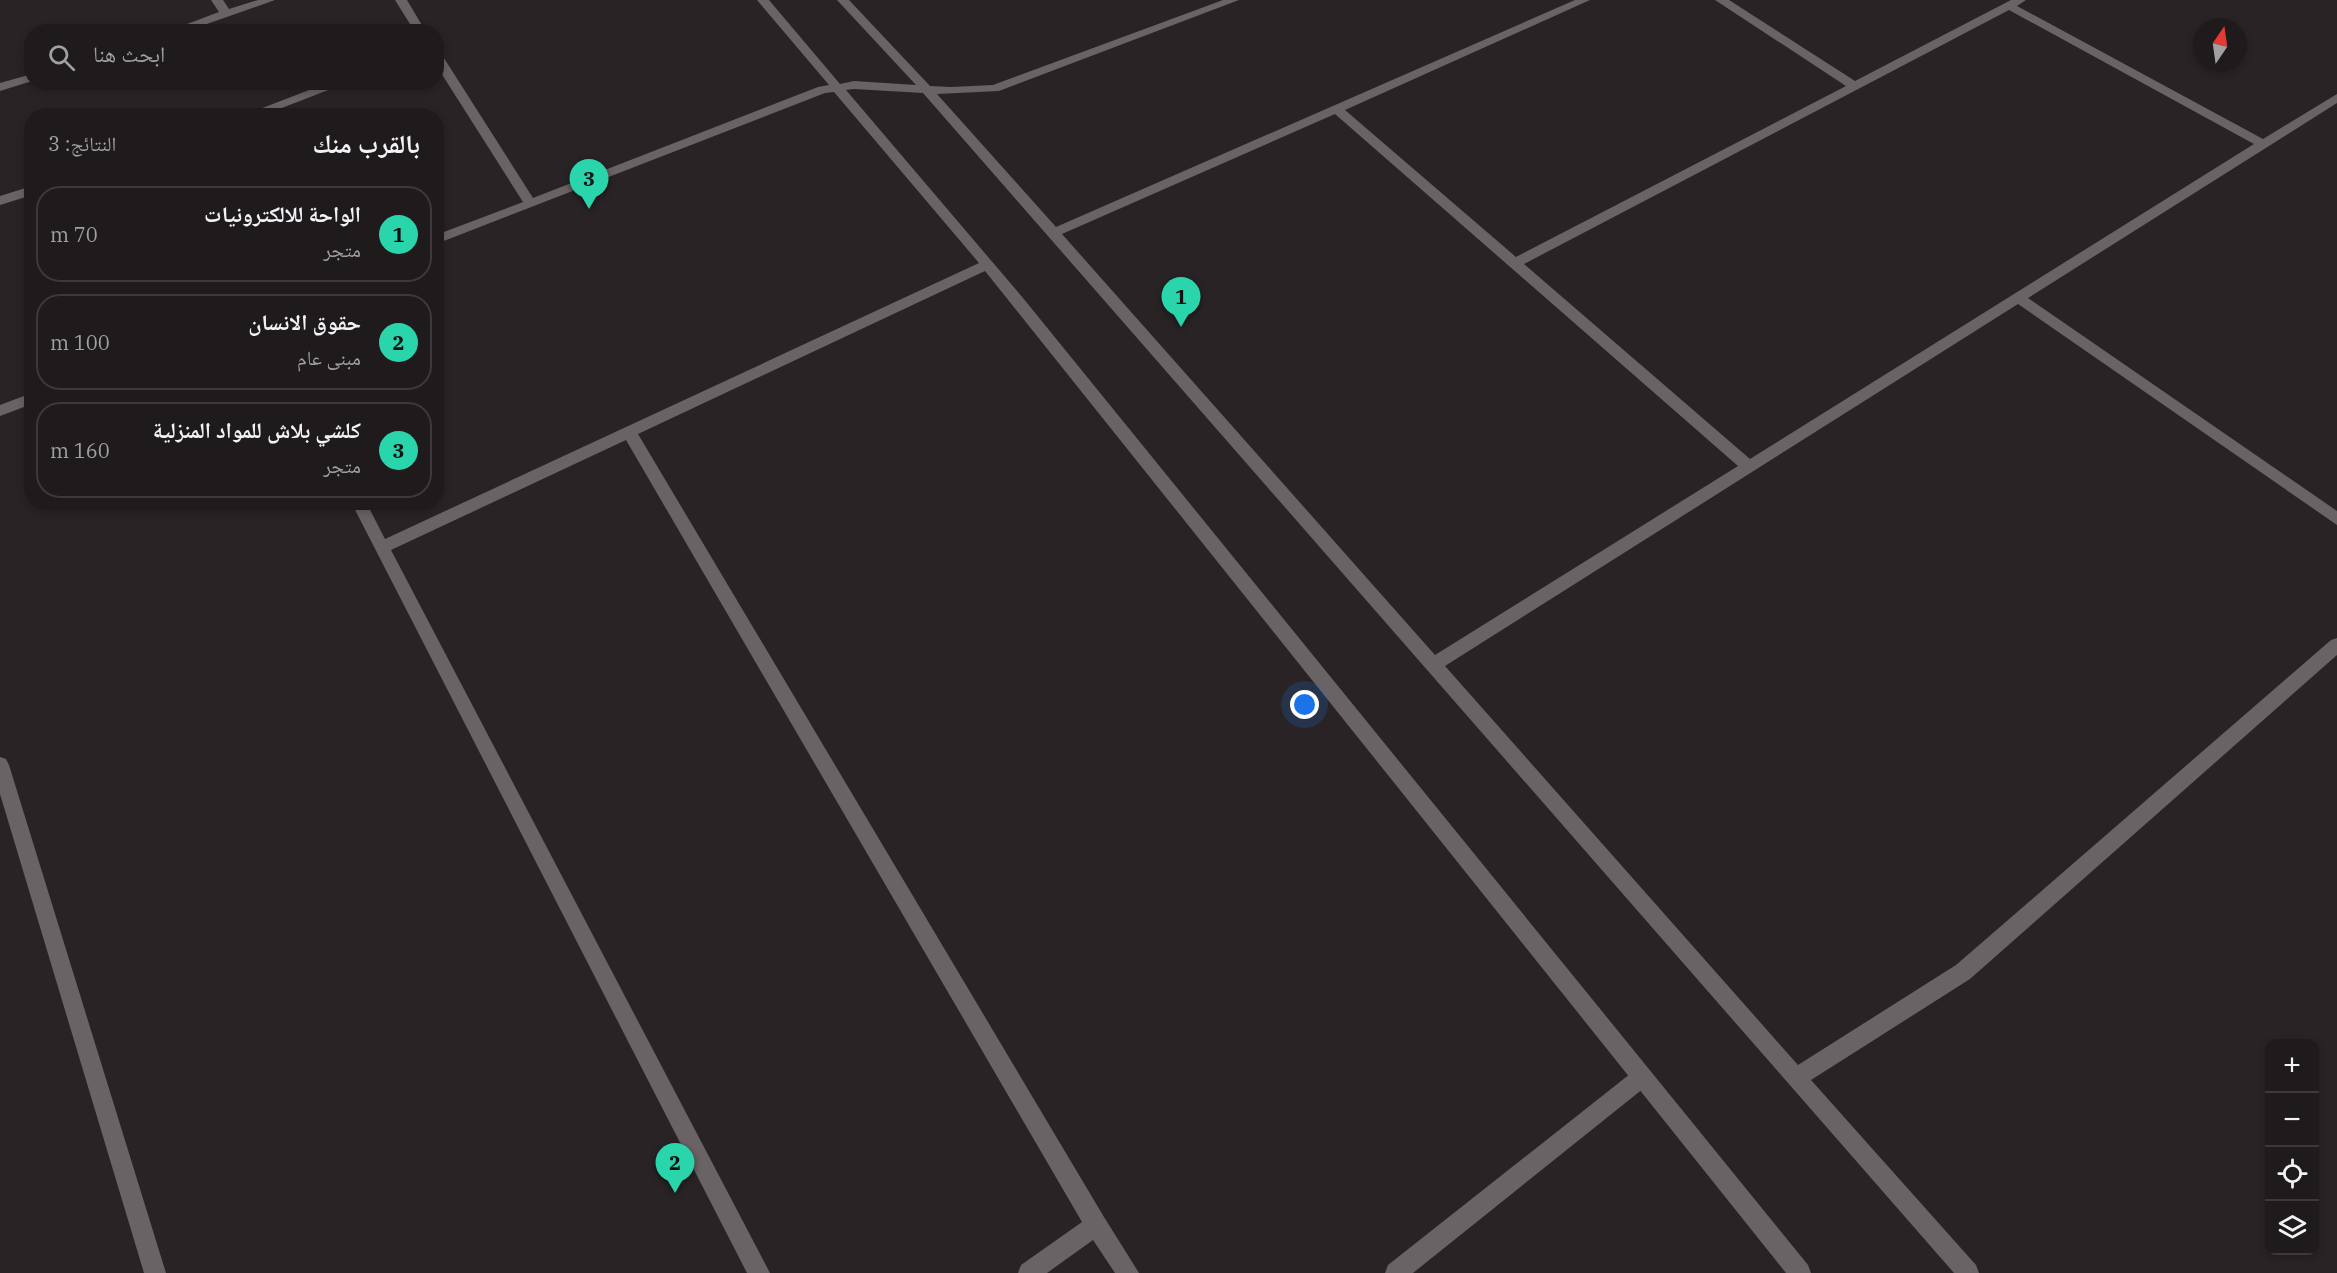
<!DOCTYPE html>
<html lang="ar">
<meta charset="utf-8">
<style>
:root{--surface:#1f1a1c;--page:#272325;--text:#f1f3f6;--muted:#a1a1a3;--line:#3c383b;--accent:#2ad5ac}
body{margin:0;font-family:"IBM Plex Serif","Noto Naskh Arabic",serif;background:var(--page);color:var(--text);direction:rtl}
.controls{position:absolute;right:18px;bottom:18px;display:grid;overflow:hidden;border-radius:12px;box-shadow:0 3px 9px #0003}
.controls button{width:54px;height:54px;display:grid;place-items:center;padding:0;border:0;border-bottom:2px solid var(--line);background:var(--surface);color:var(--text);font:30px sans-serif}
.compass{position:absolute;left:2193px;top:18px;width:54px;height:54px;border-radius:50%;background:var(--surface);box-shadow:0 3px 9px #0003;rotate:13deg}
.you{position:absolute;left:1305px;top:705px;width:21px;height:21px;margin:-15px;border:4px solid #fff;border-radius:50%;background:#1a73e8;box-shadow:0 0 0 9px #1a73e833}
.badge{display:grid;place-items:center;width:39px;height:39px;border-radius:50%;background:var(--accent);color:#111;font-size:20px;font-weight:700}
.pin{position:absolute;translate:-50% -50px;filter:drop-shadow(0 2px 3px #0008)}
.pin::after{content:'';position:absolute;top:32px;width:21px;height:18px;background:inherit;clip-path:polygon(0 0,100% 0,50% 100%)}
.list{margin:0;padding:0;list-style:none}
h2{display:flex;justify-content:space-between;align-items:center;height:78px;margin:0;padding:0 24px;font-size:26px}
h2 small{font-size:20px;font-weight:400;color:var(--muted)}
.list li{display:grid;grid-template-columns:39px 1fr auto;gap:18px;align-items:center;box-sizing:border-box;height:96px;margin:0 12px 12px;padding:0 12px;border:2px solid var(--line);border-radius:24px}
.list b{display:block;font-size:22px;white-space:nowrap}
.list p{margin:0;font-size:20px;white-space:nowrap;color:var(--muted)}
.list em{font-size:20px;font-style:normal;color:var(--muted)}
.icon{flex:none;width:33px;height:33px;fill:none;stroke:currentColor;stroke-width:2;stroke-linecap:round;stroke-linejoin:round}
.map{position:relative;flex:none;width:2337px;height:1273px;overflow:hidden;direction:ltr}
.search{position:absolute;background:var(--surface);box-shadow:0 3px 9px #0003;left:24px;top:24px;width:420px;height:66px;display:flex;align-items:center;gap:15px;box-sizing:border-box;padding:0 21px;border-radius:24px;color:var(--muted);font-size:22px}
.panel{position:absolute;background:var(--surface);box-shadow:0 3px 9px #0003;left:24px;top:108px;width:420px;height:402px;border-radius:24px;direction:rtl}
.map>svg:first-child{display:block}
.lines{fill:none;stroke-linecap:round;stroke-linejoin:round}
.service{fill:#6a6366;fill-rule:evenodd}
.minor{fill:#6a6366;fill-rule:evenodd}
</style>
<div class="map">
<svg width="2337" height="1273" viewBox="0 0 2337 1273">
<rect width="100%" height="100%" fill="#292325"/>
<g class="lines">
<!-- service -->
<path class="service" d="M1642 1067 1649 1070 1652 1077 1649 1084 1413 1273H1385L1388 1265 1635 1070Z"/>
<!-- minor -->
<path class="minor" d="M211 0H223L229 9 258 0H275L184 32H166L219 12Z
M395 0H407L426 32H415Z
M757 0H769L840 84 854 81 916 85 837 0H849L930 86 951 87 993 85 1223 0H1239L999 91 937 94 1056 227 1575 0H1590L1345 110 1516 257 1846 86 1715 0H1729L1855 81 2011 0H2026L2017 6 2263 139 2337 94V103L2028 298 2337 511V525L2018 304 1445 666 1798 1065 1956 965 2331 640 2337 638V655L1970 979 1811 1080 1976 1265 1979 1273H1954L923 93 854 89 846 90 1023 298 1808 1265 1811 1273H1786L985 271 638 434 1104 1217 1139 1273H1115L1093 1240 1047 1273H1018L1021 1265 1082 1222 626 440 391 550 770 1273H747L351 502H366L385 539 979 263 834 92 825 93 436 244V235L523 202 436 65V52L442 55 533 198 818 87 829 85ZM2009 10 2254 144 1750 459 1524 264ZM1335 114 1738 466 1435 655 1062 234Z
M32 74V81L0 91V83Z
M330 82H349L261 116H242Z
M32 186V195L0 205V196Z
M32 393V404L0 416V405Z
M0 757 6 759 9 765 166 1273H144L0 794Z"/>
</g>
</svg>
<div class="controls">
<button>+</button>
<button>−</button>
<button><svg class="icon" aria-label="locate" viewBox="0 0 24 24"><circle cx="12" cy="12" r="6"/><path d="M12 2v4M12 18v4M2 12h4M18 12h4"/></svg></button>
<button><svg class="icon" aria-label="layers" viewBox="0 0 24 24"><path d="M12 4l9 5-9 5-9-5zM3 14l9 5 9-5"/></svg></button>
</div>
<svg class="compass" viewBox="-18 -18 36 36"><path d="M0-13l5 13h-10z" fill="#e53935"/><path d="M0 13l5-13h-10z" fill="#a1a1a3"/></svg>
<div class="you"></div>
<div class="pin badge" style="left:1181px;top:327px">1</div>
<div class="pin badge" style="left:675px;top:1193px">2</div>
<div class="pin badge" style="left:589px;top:209px">3</div>
<div class="search"><svg class="icon" aria-label="search" viewBox="0 0 24 24"><circle cx="10" cy="10" r="6"/><path d="M15 15l6 6"/></svg>ابحث هنا</div>
<section class="panel">
<h2>بالقرب منك<small>النتائج: 3</small></h2>
<ul class="list">
<li><span class="badge">1</span><div><b>الواحة للالكترونيات</b><p>متجر</p></div><em>70 m</em></li>
<li><span class="badge">2</span><div><b>حقوق الانسان</b><p>مبنى عام</p></div><em>100 m</em></li>
<li><span class="badge">3</span><div><b>كلشي بلاش للمواد المنزلية</b><p>متجر</p></div><em>160 m</em></li>
</ul>
</section>
</div>
